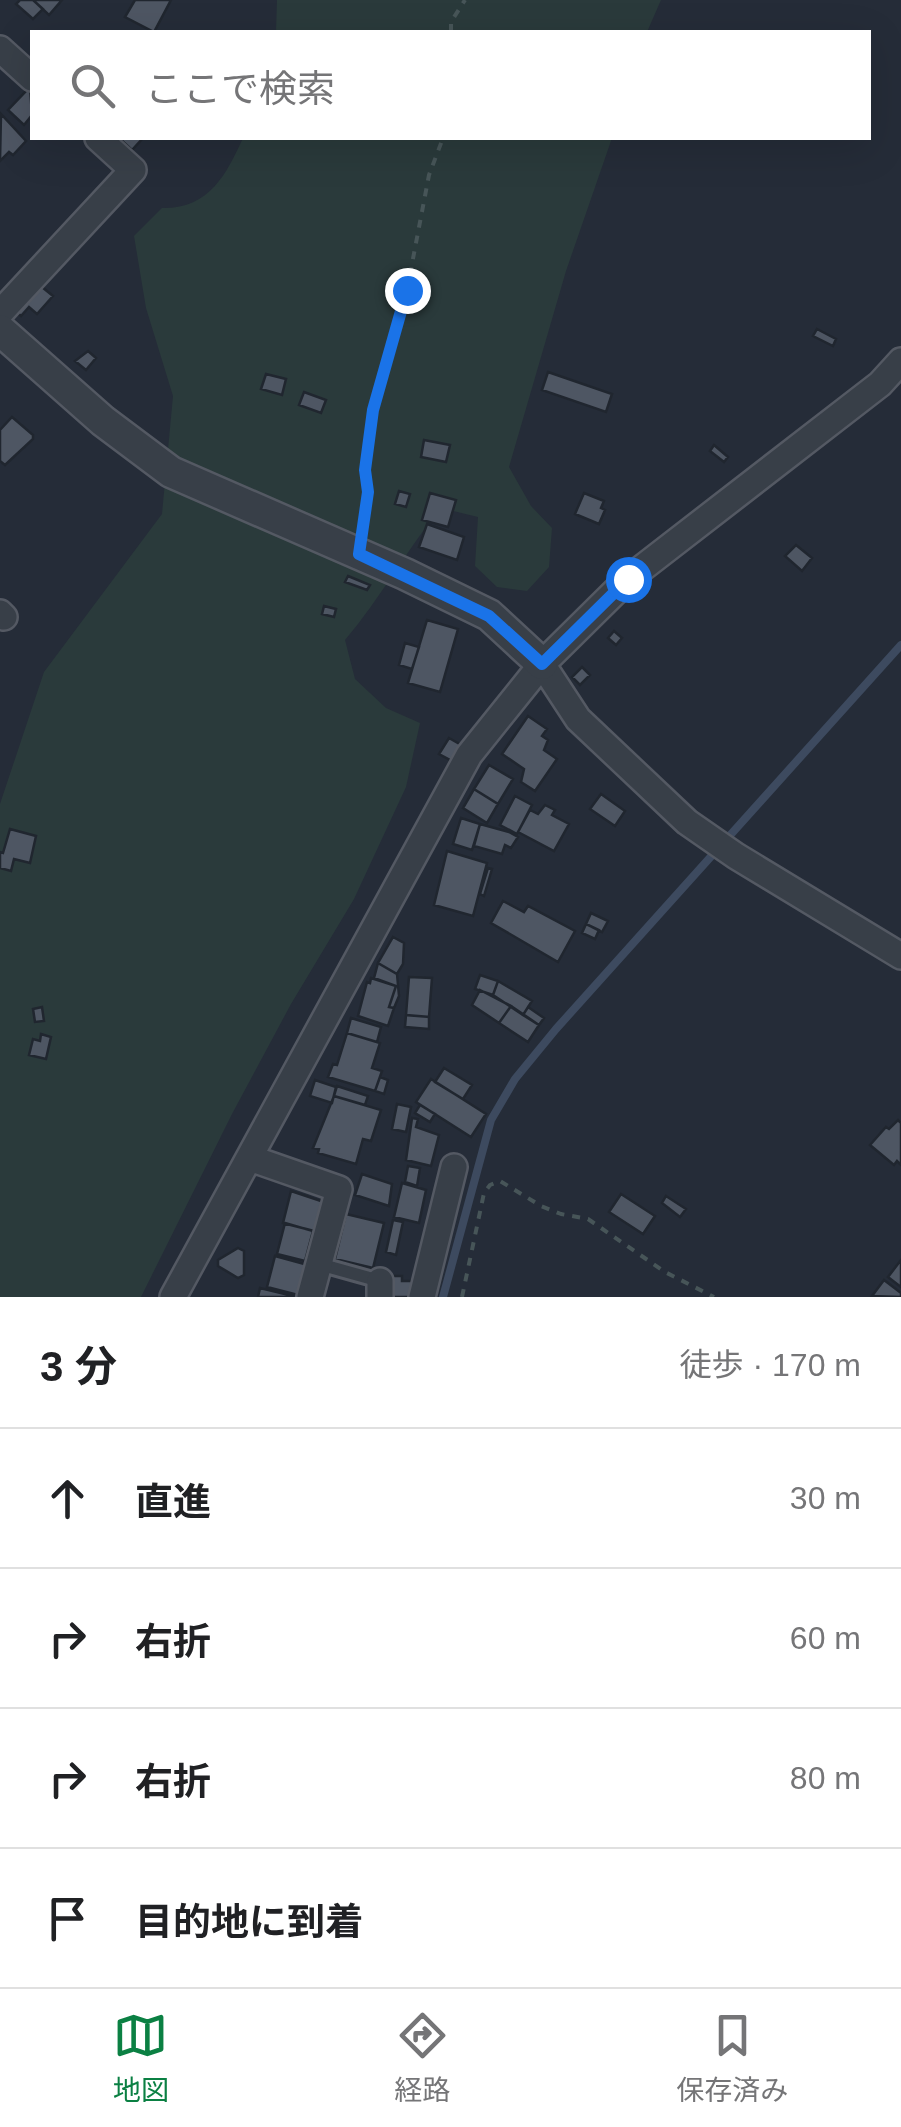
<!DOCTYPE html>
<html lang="ja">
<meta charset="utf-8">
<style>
:root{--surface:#fff;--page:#f6f6f6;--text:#202124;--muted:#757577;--line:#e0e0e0;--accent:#0b8043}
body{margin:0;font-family:Arial,"Noto Sans JP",sans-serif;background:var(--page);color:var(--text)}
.stop{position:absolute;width:30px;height:30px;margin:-22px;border:8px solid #1a73e8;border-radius:50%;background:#fff}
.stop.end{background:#1a73e8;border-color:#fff;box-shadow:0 2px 10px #0008}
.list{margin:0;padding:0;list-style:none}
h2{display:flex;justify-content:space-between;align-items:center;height:130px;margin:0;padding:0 40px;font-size:42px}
h2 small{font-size:32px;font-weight:400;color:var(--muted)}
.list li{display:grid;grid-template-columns:65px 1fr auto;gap:30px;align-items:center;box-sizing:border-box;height:140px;padding:0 40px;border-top:2px solid var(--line)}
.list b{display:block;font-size:38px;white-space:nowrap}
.list em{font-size:32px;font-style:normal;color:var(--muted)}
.icon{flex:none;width:55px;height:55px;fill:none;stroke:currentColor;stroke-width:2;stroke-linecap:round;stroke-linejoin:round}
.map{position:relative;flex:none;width:901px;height:1297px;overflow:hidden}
.search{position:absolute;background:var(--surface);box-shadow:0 10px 40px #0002;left:30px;right:30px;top:30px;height:110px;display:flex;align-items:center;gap:25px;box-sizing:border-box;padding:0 35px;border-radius:0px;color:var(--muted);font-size:38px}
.sheet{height:690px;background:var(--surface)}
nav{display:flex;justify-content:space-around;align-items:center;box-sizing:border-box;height:140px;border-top:2px solid var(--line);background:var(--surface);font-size:28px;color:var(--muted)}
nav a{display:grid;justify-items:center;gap:5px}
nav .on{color:var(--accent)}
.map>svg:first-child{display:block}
.green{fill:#2a3a3b}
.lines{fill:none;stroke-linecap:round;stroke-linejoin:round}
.stream{stroke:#3d4a5f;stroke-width:8}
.building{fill:#4e5663;stroke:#20262f;stroke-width:2.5}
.service-casing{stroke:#545963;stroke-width:18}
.minor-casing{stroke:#545963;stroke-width:30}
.tertiary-casing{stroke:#545963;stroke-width:35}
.path{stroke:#475558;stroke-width:4;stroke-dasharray:8 8;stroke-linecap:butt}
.service{stroke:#383f48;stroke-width:12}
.minor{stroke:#383f48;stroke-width:25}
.tertiary{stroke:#383f48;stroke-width:30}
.route{stroke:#1a73e8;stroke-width:12}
</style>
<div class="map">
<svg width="901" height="1297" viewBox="0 0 901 1297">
<rect width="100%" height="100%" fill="#252c38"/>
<!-- green -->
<path class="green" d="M277 0H661L647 32H276Z
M243 138H612L566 271 509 467 531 506 552 528 549 567 527 591 497 587 475 566 478 517 441 508C406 550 381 598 345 640L355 679 386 708 420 723 406 787 354 899 291 1004 232 1114 141 1297H0V804L44 672 162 514 173 396 146 308 134 236 162 208C209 209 226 175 243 138Z"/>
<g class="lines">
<!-- stream -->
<path class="stream" d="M443 1297 491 1120 515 1079 556 1029 901 645"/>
</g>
<!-- building -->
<path class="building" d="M20 0H33L43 9 33 19 16 4Z
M33 0H62L49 15Z
M135 0H171L154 32 125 17Z
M30 87 32 115 24 125 8 110Z
M1 114 26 141 13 155 9 152 0 161Z
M119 138H143L132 150Z
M37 283 53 296 37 314 29 307 21 316 14 310Z
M817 329 836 339 833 346 813 336Z
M88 351 96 358 86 370 75 361Z
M548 372 612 394 606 412 542 390Z
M266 374 286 379 282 395 261 389Z
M304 392 326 400 321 413 299 405Z
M12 417 33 435V439L5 465 0 461V430Z
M424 440 450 445 446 462 421 457Z
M714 445 728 457 724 462 710 451Z
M399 491 410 494 406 507 395 504Z
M430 493 456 500 448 527 422 520Z
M584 493 604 501 601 508 605 510 599 524 575 514Z
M427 524 464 537 457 560 419 547Z
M796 545 812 558 802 571 785 556Z
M348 576 370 585 367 590 345 582Z
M324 606 336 609 334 617 322 614Z
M427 620 458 629 440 692 408 683Z
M614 631 622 638 616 645 608 638Z
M405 643 419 647 412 669 399 665Z
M582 667 590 675 580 685 572 677Z
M528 716 547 729 542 736 548 740 544 750 557 759 535 791 521 782 524 769 502 754Z
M449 738 463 746 454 762 439 754Z
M489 765 513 779 498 804 474 789Z
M474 789 498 804 487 823 463 808Z
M601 794 625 811 615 826 590 809Z
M515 796 532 805 517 834 500 825Z
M545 805 555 810 552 815 569 824 554 851 518 832 530 810 538 814Z
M461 818 480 824 472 850 453 844Z
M480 824 509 832 518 837 511 848 505 845 502 854 474 846Z
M10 829 36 836 30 863 14 859 11 871 0 868V852L3 853Z
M447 851 487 863 473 916 434 905Z
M488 868 492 869 484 896 480 894Z
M503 901 524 912 528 906 575 931 558 962 491 923Z
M591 913 608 921 602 932 586 924Z
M586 924 599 930 595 939 582 933Z
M393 937 404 943 403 964 397 974 378 963Z
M378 963 397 974 399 996 394 1008 389 1007 396 986 374 978Z
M480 975 498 981 493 995 475 989Z
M409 977 432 978 429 1017 406 1015Z
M371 978 396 986 389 1007 394 1008 388 1026 358 1016 367 982 370 983Z
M498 981 532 1001 523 1015 493 995Z
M480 990 511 1006 499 1023 472 1005Z
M511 1006 539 1025 528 1042 499 1023Z
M42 1007 44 1021 35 1022 33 1009Z
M528 1007 544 1018 539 1025 523 1015Z
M406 1015 429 1017V1029L405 1027Z
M351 1018 381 1027 377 1042 347 1033Z
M347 1033 380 1043 372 1068 382 1071 375 1091 328 1077 333 1064 337 1065Z
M41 1034 51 1037 46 1059 29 1055 33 1039 40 1041Z
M444 1068 472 1085 463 1099 435 1082Z
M380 1077 388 1080 384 1094 375 1091Z
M431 1079 486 1114 471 1137 416 1102Z
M315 1080 336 1087 332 1103 310 1096Z
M337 1086 368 1096 365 1105 334 1096Z
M334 1096 381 1110 371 1141 363 1139 356 1164 318 1153 319 1149 313 1148Z
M397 1104 411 1107 406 1132 392 1129Z
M420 1105 435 1114 430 1122 415 1113Z
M412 1118 418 1119 416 1127 439 1135 431 1166 406 1160Z
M898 1120 901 1123V1165L897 1161 894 1165 870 1145 886 1127 889 1129Z
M408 1166 420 1168 417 1186 405 1182Z
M362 1174 392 1184 389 1206 355 1195Z
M402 1183 426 1190 419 1223 394 1217Z
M291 1191 327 1203 318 1232 283 1223Z
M621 1194 655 1216 643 1234 609 1212Z
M666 1196 686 1209 680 1217 662 1203Z
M346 1214 384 1223 373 1268 335 1259Z
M393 1220 403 1222 396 1255 386 1252Z
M285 1223 313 1231 305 1261 277 1254Z
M238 1248 244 1251V1275L238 1278 218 1266V1260Z
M275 1256 308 1265 302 1296 267 1287Z
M901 1260V1287L888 1277Z
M386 1276H402V1281H412L413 1297H387Z
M884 1280 901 1293V1297L872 1296Z
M260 1288 293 1296V1297H258Z"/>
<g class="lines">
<!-- service casing -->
<g class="service-casing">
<path id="service" d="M319 1264 380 1281"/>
</g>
<!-- minor casing -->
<g class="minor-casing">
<path id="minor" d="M0 49 32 78
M0 313 133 170 98 138
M0 613 4 617
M542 664 578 719 687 822 736 856 901 956
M250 1158 339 1189 310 1297
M173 1297 469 755 542 664 628 579 880 384 901 361
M380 1297V1281
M422 1297 454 1167"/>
</g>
<!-- tertiary casing -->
<g class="tertiary-casing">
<path id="tertiary" d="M0 330 103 421 171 472 405 574 489 615 542 664"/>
</g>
<!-- path -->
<path class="path" d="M451 32V22L465 0
M363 525 367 493 365 471 373 410 407 290 429 175 443 138
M462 1297 484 1193 490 1185 500 1181 541 1206 561 1214 588 1219 665 1272 714 1297"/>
<!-- service -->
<use href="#service" class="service"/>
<!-- minor -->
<use href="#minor" class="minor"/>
<!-- tertiary -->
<use href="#tertiary" class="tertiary"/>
</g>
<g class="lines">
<!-- route -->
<path class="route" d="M407 290 373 410 365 470 368 492 359 554 489 616 542 664 628 579"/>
</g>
</svg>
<div class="stop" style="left:628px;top:579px"></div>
<div class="stop end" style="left:407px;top:290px"></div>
<div class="search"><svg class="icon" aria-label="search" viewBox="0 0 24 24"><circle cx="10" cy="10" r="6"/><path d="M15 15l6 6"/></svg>ここで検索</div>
</div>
<section class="sheet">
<h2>3 分<small>徒歩 · 170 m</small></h2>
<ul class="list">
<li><svg class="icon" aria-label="ahead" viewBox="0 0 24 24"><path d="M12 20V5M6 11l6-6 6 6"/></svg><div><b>直進</b></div><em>30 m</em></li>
<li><svg class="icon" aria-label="right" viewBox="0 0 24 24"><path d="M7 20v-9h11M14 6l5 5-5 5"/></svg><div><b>右折</b></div><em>60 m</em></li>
<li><svg class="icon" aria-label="right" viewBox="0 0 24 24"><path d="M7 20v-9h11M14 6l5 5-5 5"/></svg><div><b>右折</b></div><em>80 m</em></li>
<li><svg class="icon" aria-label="arrive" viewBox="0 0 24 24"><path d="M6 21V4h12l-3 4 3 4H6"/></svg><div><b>目的地に到着</b></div></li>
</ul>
</section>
<nav>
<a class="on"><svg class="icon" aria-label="map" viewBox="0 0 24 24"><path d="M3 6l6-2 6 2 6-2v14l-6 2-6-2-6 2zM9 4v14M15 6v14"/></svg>地図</a>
<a><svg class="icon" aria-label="directions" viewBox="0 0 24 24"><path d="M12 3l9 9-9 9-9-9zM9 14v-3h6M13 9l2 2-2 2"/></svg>経路</a>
<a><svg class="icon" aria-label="saved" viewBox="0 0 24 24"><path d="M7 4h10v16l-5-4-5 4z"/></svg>保存済み</a>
</nav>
